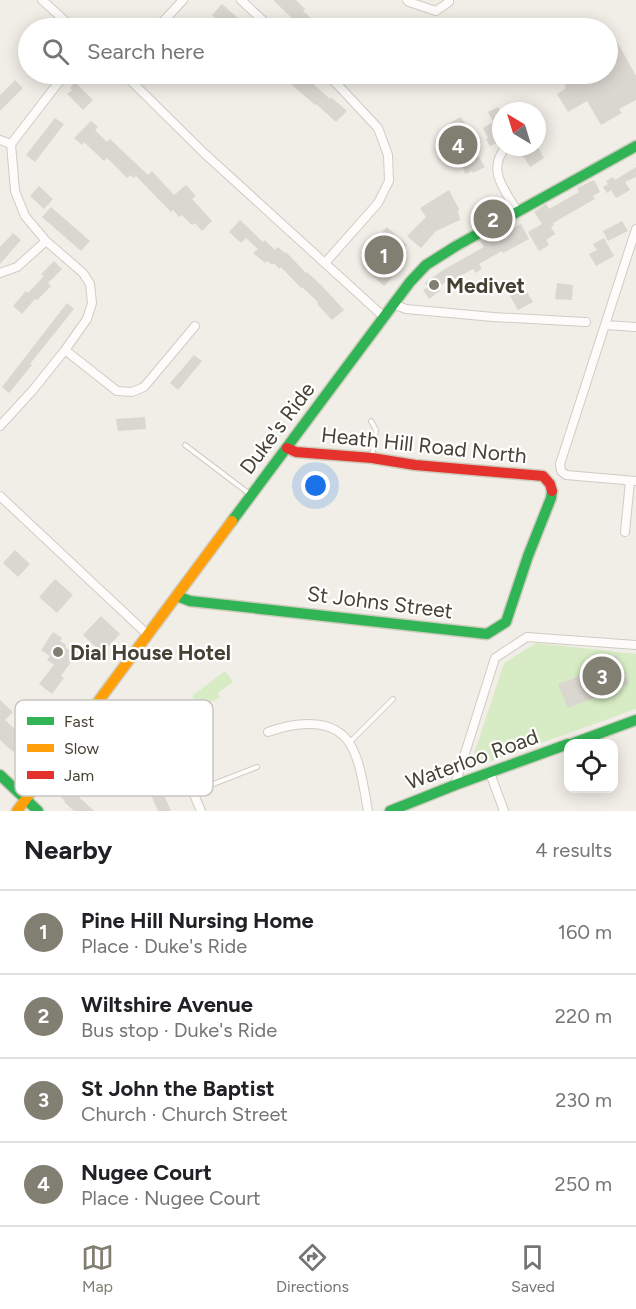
<!DOCTYPE html>
<meta charset="utf-8">
<style>
:root{--surface:#fff;--page:#f2f2f2;--text:#202124;--muted:#757577;--line:#e0e0e0;--accent:#817e72}
body{margin:0;font-family:Figtree,sans-serif;background:var(--page);color:var(--text)}
.controls{position:absolute;right:18px;bottom:18px;display:grid;overflow:hidden;border-radius:12px;box-shadow:0 3px 15px #0003}
.controls button{width:54px;height:54px;display:grid;place-items:center;padding:0;border:0;border-bottom:2px solid var(--line);background:var(--surface);color:var(--text);font:30px sans-serif}
.compass{position:absolute;left:492px;top:102px;width:54px;height:54px;border-radius:50%;background:var(--surface);box-shadow:0 3px 15px #0003;rotate:322deg}
.you{position:absolute;left:316px;top:486px;width:21px;height:21px;margin:-15px;border:4px solid #fff;border-radius:50%;background:#1a73e8;box-shadow:0 0 0 9px #1a73e833}
.badge{display:grid;place-items:center;width:39px;height:39px;border-radius:50%;background:var(--accent);color:#fff;font-size:20px;font-weight:700}
.pin{position:absolute;translate:-50% -50%;border:3px solid #fff;box-shadow:0 2px 6px #0006}
.list{margin:0;padding:0;list-style:none}
h2{display:flex;justify-content:space-between;align-items:center;height:78px;margin:0;padding:0 24px;font-size:26px}
h2 small{font-size:20px;font-weight:400;color:var(--muted)}
.list li{display:grid;grid-template-columns:39px 1fr auto;gap:18px;align-items:center;box-sizing:border-box;height:84px;padding:0 24px;border-top:2px solid var(--line)}
.list b{display:block;font-size:22px;white-space:nowrap}
.list p{margin:0;font-size:20px;white-space:nowrap;color:var(--muted)}
.list em{font-size:20px;font-style:normal;color:var(--muted)}
.icon{flex:none;width:33px;height:33px;fill:none;stroke:currentColor;stroke-width:2;stroke-linecap:round;stroke-linejoin:round}
.map{position:relative;flex:none;width:636px;height:811px;overflow:hidden}
.search{position:absolute;background:var(--surface);box-shadow:0 3px 15px #0003;left:18px;right:18px;top:18px;height:66px;display:flex;align-items:center;gap:15px;box-sizing:border-box;padding:0 21px;border-radius:33px;color:var(--muted);font-size:22px}
.sheet{height:414px;background:var(--surface)}
nav{display:flex;justify-content:space-around;align-items:center;box-sizing:border-box;height:84px;border-top:2px solid var(--line);background:var(--surface);font-size:16px;color:var(--muted)}
nav a{display:grid;justify-items:center;gap:3px}
nav .on{color:var(--accent)}
.map>svg:first-child{display:block}
.green{fill:#d7ecc4}
.building{fill:#d9d7cf}
.lines{fill:none;stroke-linecap:round;stroke-linejoin:round}
.lane-casing{stroke:#ceccc4;stroke-width:6}
.street-casing{stroke:#ceccc4;stroke-width:10}
.fast-casing{stroke:#cfccbd;stroke-width:13}
.slow-casing{stroke:#cfccbd;stroke-width:13}
.jam-casing{stroke:#cfccbd;stroke-width:13}
.lane{stroke:#fdfcfb;stroke-width:4}
.street{stroke:#fdfcfb;stroke-width:8}
.fast{stroke:#30b455;stroke-width:10}
.slow{stroke:#ff9f0a;stroke-width:10}
.jam{stroke:#e5322d;stroke-width:10}
.poi-dot{fill:#817e72;stroke:#fff;stroke-width:2}
.labels{text-anchor:middle;dominant-baseline:central;stroke-width:4.5;stroke-linejoin:round;paint-order:stroke}
.poi-label{font-size:21px;font-weight:bold;fill:#454133;stroke:#fff;text-anchor:start}
.street-label{font-size:21px;fill:#454133;stroke:#fff}
.key{fill:#fff;stroke:#c7c6c2;stroke-width:1.5}
.key-label{font-size:16px;fill:#454133}
</style>
<div class="map">
<svg width="636" height="811" viewBox="0 0 636 811">
<rect width="100%" height="100%" fill="#f0eee6"/>
<!-- green -->
<path class="green" d="M536 643 636 654V709L469 769 504 663Z
M225 671 233 682 218 693 220 698 199 706 192 696Z"/>
<!-- building -->
<path class="building" d="M273 0H296L305 9 303 11 322 28H300L295 24 296 22Z
M222 4 249 28H227L212 15Z
M613 34 636 76V100L619 109 622 113 601 125 587 101 568 112 557 94 565 89 566 80 577 74H608V38Z
M279 74H302L330 99 331 97 347 111 336 122 316 104 315 105Z
M15 80 23 88 0 111V95Z
M75 82 93 100 83 110 67 94 72 90 70 88Z
M498 107 501 113V137L497 138 499 142 490 146 486 139 488 138 483 128 493 122 488 112Z
M461 117 467 127 462 130 470 144 468 146 474 158 478 156 485 167 473 173 472 171 466 174 461 165 456 168 449 155 452 154 444 141 450 138 445 128 451 125 450 123Z
M55 118 64 124 35 162 26 155Z
M91 121 98 127 95 130 107 142 110 139 148 175 152 171 174 195 186 185 196 196 192 199 212 221 202 231 195 223 192 225 182 215 179 217 173 210 171 212 136 176 134 178 131 175 127 178 107 158 104 161 84 142 82 145 74 138Z
M517 147H538L544 158 530 167 524 157 523 158Z
M636 167V177L625 182 630 190 616 198 611 190 607 193 603 187 608 184 606 181 613 177 615 180Z
M594 180 600 192 593 196 595 199 553 223 554 225 551 227 555 234 546 240 549 245 539 251 528 232 542 224 534 212 546 204 549 209 579 192 577 188Z
M39 186 53 199 44 209 30 196Z
M449 190 459 209 458 211 460 220 436 231 421 248 407 236 426 217 420 208Z
M51 207 90 241 81 251 42 217Z
M240 220 263 242 265 240 275 250 278 247 285 253 286 252 306 273 307 272 323 287 344 310 332 320 317 304 318 302 302 287 301 288 281 267 279 269 274 263 272 265 267 261 265 263 253 253 258 249 246 238 241 243 229 232Z
M622 221 628 231 608 241 603 231Z
M521 224 529 239 503 253 502 251 479 264 482 268 476 273 473 269 455 279 453 277 438 287 440 291 429 299 423 290 428 287 425 283 443 270 484 247 480 241 504 228 506 232Z
M387 227 407 245 387 267 395 274 384 286 363 267 379 249 378 248 380 245 375 240Z
M13 233 21 240 0 264V247Z
M604 238 614 256 596 266 589 254 597 250 593 244Z
M54 261 62 269 48 283 51 286 37 300 35 299 22 314 13 306 26 291 28 293 44 276 41 274Z
M557 283 573 285 572 300 555 299Z
M519 288 523 294 527 292 533 302 518 310 509 294Z
M67 303 74 309 30 364 32 365 9 393 2 387Z
M194 355 202 361 178 390 170 383Z
M145 417 146 429 118 431 116 419Z
M15 550 30 564 18 577 3 563Z
M55 579 73 595 57 613 39 597Z
M101 616 120 634 102 653 83 635Z
M53 632 62 638 60 641 66 645 65 647 76 655 61 676 64 678 52 694 39 684 54 665 47 660 50 656 41 650Z
M617 655 629 684 568 708 558 684 598 669 596 663Z
M0 700 13 712 5 720 16 730 38 708 50 720 37 734 33 730 13 752 0 740Z
M149 760 171 811H158L138 765Z
M70 782 83 793 79 797 94 811H74L64 802 65 801 55 792 62 783 66 787Z"/>
<g class="lines">
<!-- lane casing -->
<g class="lane-casing">
<path id="lane" d="M371 421 376 430 372 457
M185 445 251 495
M350 742 393 699
M193 792 257 767"/>
</g>
<!-- street casing -->
<g class="street-casing">
<path id="street" d="M42 0 73 28
M241 0 271 28
M407 0 409 2 436 11 449 2V0
M157 28 183 0
M124 74 204 153 384 317
M324 74 335 82 378 128 388 155 389 181 378 203 325 263
M0 140 11 144
M506 147C486 170 505 190 517 211
M636 229 560 464 561 471 566 475 636 481
M0 273 17 267 46 241
M393 304 406 309 493 317 586 322
M605 325 636 327
M65 350 117 391 132 392 144 387 195 326
M0 426 33 390 65 350 87 319 92 303 90 284 83 273 46 241 25 216 15 191 11 144 65 74
M0 496 147 634
M625 532 630 481
M268 732C293 723 333 716 350 744 361 762 364 790 368 811
M177 754 201 811
M490 773 504 811
M455 785 495 658 527 637 636 645"/>
</g>
<!-- fast casing -->
<g class="fast-casing">
<path id="fast" d="M232 521 410 282 426 265 456 246 636 146
M177 596 190 601 487 634 506 622 528 556 551 498 552 491
M571 744 636 720
M0 775 38 811
M390 811 455 785 568 744"/>
</g>
<!-- slow casing -->
<g class="slow-casing">
<path id="slow" d="M17 811 232 521"/>
</g>
<!-- jam casing -->
<g class="jam-casing">
<path id="jam" d="M287 448 296 452 372 458 415 465 543 476 550 484 552 491"/>
</g>
<!-- lane -->
<use href="#lane" class="lane"/>
<!-- street -->
<use href="#street" class="street"/>
<!-- fast -->
<use href="#fast" class="fast"/>
<!-- slow -->
<use href="#slow" class="slow"/>
<!-- jam -->
<use href="#jam" class="jam"/>
</g>
<!-- markers -->
<g class="poi-dot">
<circle cx="434" cy="285" r="6"/>
<circle cx="58" cy="652" r="6"/>
</g>
<g class="labels">
<!-- poi labels -->
<g class="poi-label">
<text x="446" y="285">Medivet</text>
<text x="70" y="652">Dial House Hotel</text>
</g>
<!-- street labels -->
<g class="street-label">
<text transform="translate(277 428) rotate(-53)">Duke's Ride</text>
<text transform="translate(424 445) rotate(6)">Heath Hill Road North</text>
<text transform="translate(380 602) rotate(7)">St Johns Street</text>
<text transform="translate(472 759) rotate(-20)">Waterloo Road</text>
</g>
</g>
<!-- legend -->
<rect x="15" y="700" width="198" height="96" rx="9" class="key"/>
<rect x="27" y="717" width="27" height="8" fill="#30b455"/>
<rect x="27" y="744" width="27" height="8" fill="#ff9f0a"/>
<rect x="27" y="771" width="27" height="8" fill="#e5322d"/>
<g class="key-label">
<text x="64" y="727">Fast</text>
<text x="64" y="754">Slow</text>
<text x="64" y="781">Jam</text>
</g>
</svg>
<div class="controls">
<button><svg class="icon" aria-label="locate" viewBox="0 0 24 24"><circle cx="12" cy="12" r="6"/><path d="M12 2v4M12 18v4M2 12h4M18 12h4"/></svg></button>
</div>
<svg class="compass" viewBox="-18 -18 36 36"><path d="M0-13l5 13h-10z" fill="#e53935"/><path d="M0 13l5-13h-10z" fill="#757577"/></svg>
<div class="you"></div>
<div class="pin badge" style="left:384px;top:255px">1</div>
<div class="pin badge" style="left:493px;top:219px">2</div>
<div class="pin badge" style="left:602px;top:676px">3</div>
<div class="pin badge" style="left:458px;top:145px">4</div>
<div class="search"><svg class="icon" aria-label="search" viewBox="0 0 24 24"><circle cx="10" cy="10" r="6"/><path d="M15 15l6 6"/></svg>Search here</div>
</div>
<section class="sheet">
<h2>Nearby<small>4 results</small></h2>
<ul class="list">
<li><span class="badge">1</span><div><b>Pine Hill Nursing Home</b><p>Place · Duke's Ride</p></div><em>160 m</em></li>
<li><span class="badge">2</span><div><b>Wiltshire Avenue</b><p>Bus stop · Duke's Ride</p></div><em>220 m</em></li>
<li><span class="badge">3</span><div><b>St John the Baptist</b><p>Church · Church Street</p></div><em>230 m</em></li>
<li><span class="badge">4</span><div><b>Nugee Court</b><p>Place · Nugee Court</p></div><em>250 m</em></li>
</ul>
</section>
<nav>
<a class="on"><svg class="icon" aria-label="map" viewBox="0 0 24 24"><path d="M3 6l6-2 6 2 6-2v14l-6 2-6-2-6 2zM9 4v14M15 6v14"/></svg>Map</a>
<a><svg class="icon" aria-label="directions" viewBox="0 0 24 24"><path d="M12 3l9 9-9 9-9-9zM9 14v-3h6M13 9l2 2-2 2"/></svg>Directions</a>
<a><svg class="icon" aria-label="saved" viewBox="0 0 24 24"><path d="M7 4h10v16l-5-4-5 4z"/></svg>Saved</a>
</nav>
